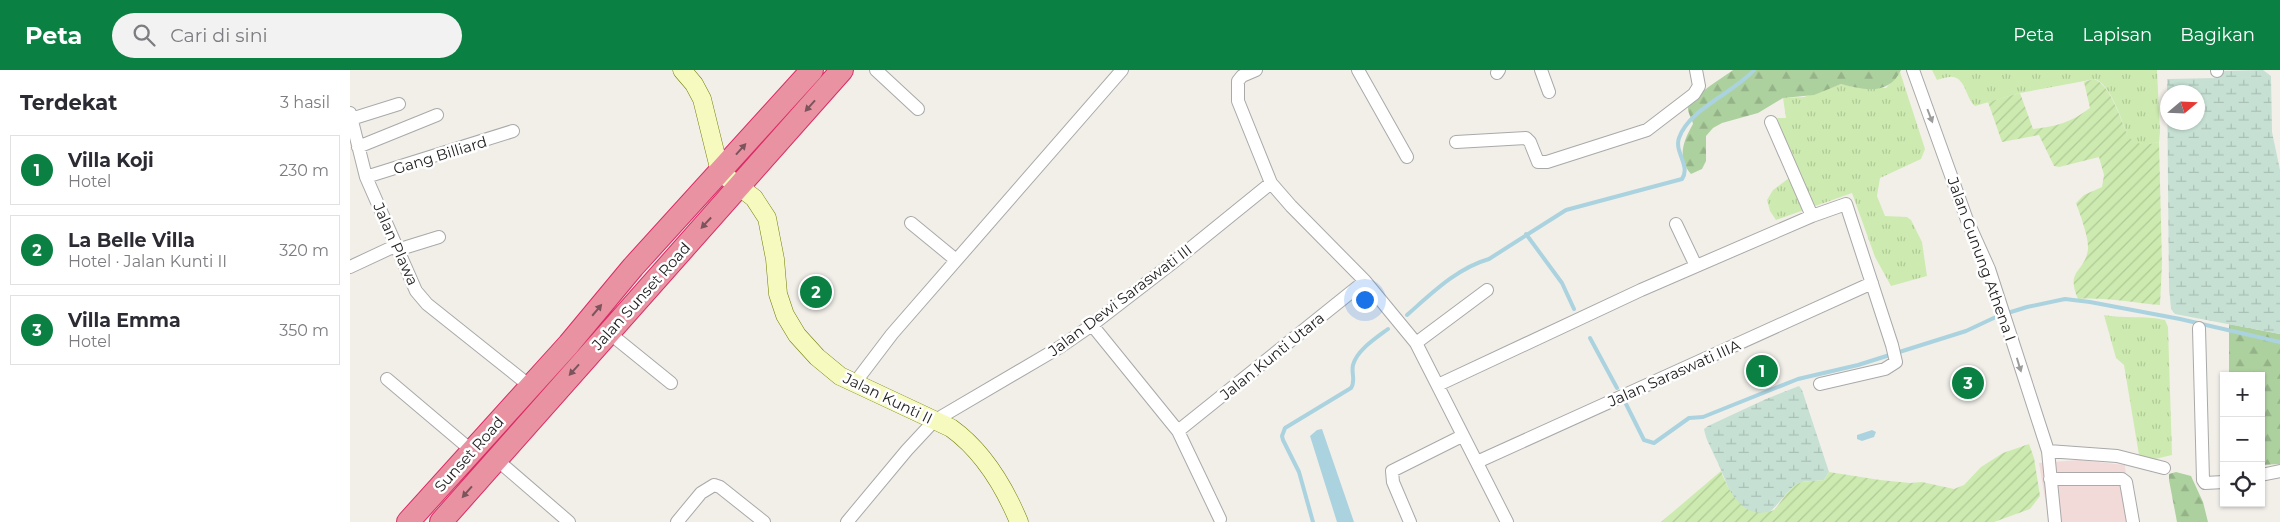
<!DOCTYPE html>
<html lang="id">
<meta charset="utf-8">
<style>
:root{--surface:#fff;--page:#f2f2f3;--text:#2b2b33;--muted:#7c7c81;--line:#e1e1e2;--accent:#0b8043}
body{margin:0;font-family:Montserrat,sans-serif;background:var(--page);color:var(--text)}
.controls{position:absolute;right:15px;bottom:15px;display:grid;overflow:hidden;border-radius:0px;box-shadow:0 1px 4px #0004}
.controls button{width:45px;height:45px;display:grid;place-items:center;padding:0;border:0;border-bottom:1px solid var(--line);background:var(--surface);color:var(--text);font:25px sans-serif}
.compass{position:absolute;left:1810px;top:15px;width:45px;height:45px;border-radius:50%;background:var(--surface);box-shadow:0 1px 4px #0004;rotate:71deg}
.you{position:absolute;left:1014px;top:229px;width:18px;height:18px;margin:-12px;border:4px solid #fff;border-radius:50%;background:#1a73e8;box-shadow:0 0 0 8px #1a73e833}
.badge{display:grid;place-items:center;width:32px;height:32px;border-radius:50%;background:var(--accent);color:#fff;font-size:16px;font-weight:700}
.pin{position:absolute;translate:-50% -50%;border:2px solid #fff;box-shadow:0 1px 5px #0006}
.list{margin:0;padding:0;list-style:none}
h2{display:flex;justify-content:space-between;align-items:center;height:65px;margin:0;padding:0 20px;font-size:21px}
h2 small{font-size:16px;font-weight:400;color:var(--muted)}
.list li{display:grid;grid-template-columns:32px 1fr auto;gap:15px;align-items:center;box-sizing:border-box;height:70px;margin:0 10px 10px;padding:0 10px;border:1px solid var(--line);border-radius:0px}
.list b{display:block;font-size:19px;white-space:nowrap}
.list p{margin:0;font-size:16px;white-space:nowrap;color:var(--muted)}
.list em{font-size:16px;font-style:normal;color:var(--muted)}
.icon{flex:none;width:28px;height:28px;fill:none;stroke:currentColor;stroke-width:2;stroke-linecap:round;stroke-linejoin:round}
.map{position:relative;flex:none;width:1930px;height:452px;overflow:hidden}
header{display:flex;align-items:center;gap:30px;box-sizing:border-box;height:70px;padding:0 25px;background:var(--accent);color:#fff}
header strong{font-size:24px}
nav{display:flex;gap:28px;margin-inline-start:auto;font-size:18px}
.search{width:350px;height:45px;background:var(--page);display:flex;align-items:center;gap:12px;box-sizing:border-box;padding:0 18px;border-radius:28px;color:var(--muted);font-size:19px}
main{display:flex}
aside{flex:1;background:var(--surface)}
.map>svg:first-child{display:block}
.commercial{fill:#f2dad9}
.grass{fill:url(#grass-tufts)}
.forest{fill:url(#forest-firs)}
.wetland{fill:url(#wetland-marsh);fill-rule:evenodd}
.garden{fill:url(#garden-furrows)}
.water{fill:#aad3df}
.lines{fill:none;stroke-linecap:round;stroke-linejoin:round}
.stream{stroke:#aad3df;stroke-width:4}
.street-casing{stroke:#a9a9a9;stroke-width:14}
.secondary-casing{stroke:#707d05;stroke-width:19}
.highway-casing{stroke:#dc2a67;stroke-width:24}
.street{stroke:#fff;stroke-width:12}
.secondary{stroke:#f7fabf;stroke-width:18}
.highway{stroke:#e892a2;stroke-width:22}
.oneway{fill:#7b545c}
.oneway2{fill:#9c9c9c}
.labels{text-anchor:middle;dominant-baseline:central;stroke-width:5;stroke-linejoin:round;paint-order:stroke}
.street-label{font-size:15px;fill:#222;stroke:#fff}
</style>
<header>
<strong>Peta</strong>
<div class="search"><svg class="icon" aria-label="search" viewBox="0 0 24 24"><circle cx="10" cy="10" r="6"/><path d="M15 15l6 6"/></svg>Cari di sini</div>
<nav><a>Peta</a><a>Lapisan</a><a>Bagikan</a></nav>
</header>
<main>
<aside>
<h2>Terdekat<small>3 hasil</small></h2>
<ul class="list">
<li><span class="badge">1</span><div><b>Villa Koji</b><p>Hotel</p></div><em>230 m</em></li>
<li><span class="badge">2</span><div><b>La Belle Villa</b><p>Hotel · Jalan Kunti II</p></div><em>320 m</em></li>
<li><span class="badge">3</span><div><b>Villa Emma</b><p>Hotel</p></div><em>350 m</em></li>
</ul>
</aside>
<div class="map">
<svg width="1930" height="452" viewBox="0 0 1930 452">
<defs>
<pattern id="grass-tufts" width="24" height="20" patternUnits="userSpaceOnUse" patternTransform="scale(1.25)"><rect width="24" height="20" fill="#cdebb0"/><path d="M3 7l-1-3M5 7V3M7 7l1-3M15 17l-1-3M17 17v-4M19 17l1-3" fill="none" stroke="#b0c997"/></pattern>
<pattern id="forest-firs" width="22" height="20" patternUnits="userSpaceOnUse" patternTransform="scale(1.25)"><rect width="22" height="20" fill="#add19e"/><path d="M5 1l3.5 6h-7zM16 11l3.5 6h-7z" fill="#95b388"/></pattern>
<pattern id="wetland-marsh" width="20" height="14" patternUnits="userSpaceOnUse" patternTransform="scale(1.25)"><rect width="20" height="14" fill="#c6e0d4"/><path d="M1 5h8M5 5V1M11 12h8M15 12V8" fill="none" stroke="#aac0b6"/></pattern>
<pattern id="garden-furrows" width="10" height="10" patternUnits="userSpaceOnUse" patternTransform="scale(1.25)"><rect width="10" height="10" fill="#cdebb0"/><path d="M-1 1l2-2M0 10L10 0M9 11l2-2" fill="none" stroke="#b0c997"/></pattern>
</defs>
<rect width="100%" height="100%" fill="#f2efe9"/>
<!-- commercial -->
<path class="commercial" d="M1729 390 1775 395 1780 452H1699L1689 393Z"/>
<!-- grass -->
<path class="grass" d="M1582 0H1807L1810 62 1809 72C1797 75 1786 76 1778 67 1772 51 1761 15 1745 9L1670 23 1625 36C1616 29 1616 9 1603 7 1598 6 1592 9 1587 10Z
M1550 2 1575 79 1571 89 1530 108 1527 126 1535 146 1557 147 1561 150 1572 172 1577 206 1541 216 1525 187 1502 123 1426 150 1420 141 1417 130 1423 120 1447 102 1427 48H1436L1433 28 1454 27 1491 14 1509 18H1536Z
M1754 245C1776 249 1794 245 1815 250L1818 257 1822 385 1805 389 1789 385 1774 295 1766 288Z"/>
<!-- forest -->
<path class="forest" d="M1383 0H1551C1539 26 1514 20 1491 14L1464 25 1433 28 1408 43 1372 53 1363 58 1356 66V91L1352 99 1341 104C1326 87 1334 70 1343 54 1342 49 1338 43 1338 39 1337 29 1374 7 1383 0Z
M1879 254 1930 264V394L1911 395V306H1879Z
M1826 402 1841 406 1853 432 1858 452H1827L1819 410V404Z"/>
<!-- wetland -->
<path class="wetland" d="M1913 0 1921 6 1922 62 1930 100V264L1825 244 1821 239 1819 217 1817 9 1868 8 1873 1ZM1818 22H1848V52H1818Z
M1449 316 1452 320 1479 402 1474 410C1463 412 1453 409 1444 416 1429 428 1421 452 1398 447 1379 430 1376 407 1364 385 1360 375 1356 370 1354 359L1358 356 1416 329Z"/>
<!-- garden -->
<path class="garden" d="M1744 9C1761 15 1771 51 1778 66 1786 76 1797 75 1809 72L1812 193 1810 235C1783 233 1755 227 1728 229 1715 199 1735 203 1738 179 1739 168 1730 144 1726 133L1734 125 1752 117 1754 105 1749 87 1709 97 1704 96 1689 65 1652 72 1638 32 1670 23 1683 59C1705 57 1722 52 1740 38L1734 12Z
M1679 374 1684 388 1690 426 1680 439 1644 452H1311L1371 401C1379 422 1394 452 1424 440 1431 433 1436 422 1444 416 1453 409 1463 412 1474 410L1479 402 1530 410 1560 413 1572 412 1604 419 1614 415 1631 397 1653 383Z"/>
<!-- water -->
<path class="water" d="M972 359 1004 452H987L960 366 967 360Z
M1522 360 1526 362 1524 367 1512 371 1507 369V365Z"/>
<g class="lines">
<!-- stream -->
<path class="stream" d="M1176 164 1212 213 1224 239
M1057 245C1081 224 1107 198 1139 189L1216 140 1332 109C1341 96 1324 82 1329 68 1339 39 1385 22 1404 0
M1240 268 1267 318
M1276 334 1294 370 1304 373 1339 348 1353 347 1448 309 1508 295 1616 261 1648 246 1677 237 1715 229 1740 232 1830 249 1930 272
M963 452 949 402 933 370 932 366 935 358 1001 318C1006 311 1001 303 1003 295 1007 280 1026 268 1038 259"/>
<!-- street casing -->
<g class="street-casing">
<path id="street" d="M526 0 568 39
M906 0 892 6 888 11V31L921 113 941 136 1015 211 1066 273 1157 452
M1008 0 1057 87
M1191 0 1199 22
M1563 0 1617 150 1639 199 1698 381 1705 452
M1867 0V1
M1147 3 1149 0
M0 43 16 107 66 221 77 234 180 316
M1 49 49 34
M1421 52 1462 146
M1106 72 1176 68 1180 72 1188 92H1197L1297 60 1344 24 1349 16 1346 0
M8 77 87 45
M16 107 163 61
M561 153 606 190
M1326 154 1346 196
M47 180 89 167
M0 197 45 176
M742 255 828 361 870 449
M1849 258 1853 410 1855 413 1874 412
M258 262 321 313
M1066 273 1137 220
M37 309 121 380
M504 314 542 264 772 0
M1088 315 1291 220 1462 146 1496 134 1542 275 1546 292 1535 299 1470 314
M828 361 1015 211
M1698 381 1767 386 1814 398
M146 389 219 452
M1127 392 1522 213
M1911 405 1930 401
M1700 409H1772L1776 412 1783 452
M327 452 351 423 364 415 370 417 414 452
M497 452 557 380 584 351 710 277 742 255 821 194 921 113
M1060 452 1043 412 1042 401 1112 366"/>
</g>
<!-- secondary casing -->
<g class="secondary-casing">
<path id="secondary" d="M332 0 344 14 352 29 370 102 404 128 417 148 425 189 428 224 435 245 447 265 467 287 490 306 601 358C633 381 654 416 669 452"/>
</g>
<!-- highway casing -->
<g class="highway-casing">
<path id="highway" d="M58 452 219 274 283 197 462 0
M91 452 492 0"/>
</g>
<!-- street -->
<use href="#street" class="street"/>
<!-- secondary -->
<use href="#secondary" class="secondary"/>
<!-- highway -->
<use href="#highway" class="highway"/>
</g>
<!-- one-way arrows -->
<defs><path id="oneway-solid" d="M-6-.8H1V-3.2L6.5 0L1 3.2V.8H-6Z" transform="scale(1.25)"/></defs>
<g class="oneway">
<use href="#oneway-solid" transform="translate(460 36) rotate(132)"/>
<use href="#oneway-solid" transform="translate(391 79) rotate(-48)"/>
<use href="#oneway-solid" transform="translate(356 153) rotate(133)"/>
<use href="#oneway-solid" transform="translate(247 240) rotate(-50)"/>
<use href="#oneway-solid" transform="translate(224 300) rotate(132)"/>
<use href="#oneway-solid" transform="translate(117 422) rotate(131)"/>
</g>
<g class="oneway2">
<use href="#oneway-solid" transform="translate(1580 46) rotate(69)"/>
<use href="#oneway-solid" transform="translate(1669 295) rotate(73)"/>
</g>
<g class="labels">
<!-- street labels -->
<g class="street-label">
<text transform="translate(90 85) rotate(-17)">Gang Billiard</text>
<text transform="translate(46 174) rotate(66)">Jalan Plawa</text>
<text transform="translate(1632 189) rotate(70)">Jalan Gunung Athena I</text>
<text transform="translate(291 226) rotate(-48)">Jalan Sunset Road</text>
<text transform="translate(770 230) rotate(-37)">Jalan Dewi Saraswati III</text>
<text transform="translate(922 286) rotate(-39)">Jalan Kunti Utara</text>
<text transform="translate(1324 303) rotate(-24)">Jalan Saraswati IIIA</text>
<text transform="translate(538 328) rotate(26)">Jalan Kunti II</text>
<text transform="translate(119 384) rotate(-48)">Sunset Road</text>
</g>
</g>
</svg>
<div class="controls">
<button>+</button>
<button>−</button>
<button><svg class="icon" aria-label="locate" viewBox="0 0 24 24"><circle cx="12" cy="12" r="6"/><path d="M12 2v4M12 18v4M2 12h4M18 12h4"/></svg></button>
</div>
<svg class="compass" viewBox="-18 -18 36 36"><path d="M0-13l5 13h-10z" fill="#e53935"/><path d="M0 13l5-13h-10z" fill="#7c7c81"/></svg>
<div class="you"></div>
<div class="pin badge" style="left:1412px;top:301px">1</div>
<div class="pin badge" style="left:466px;top:222px">2</div>
<div class="pin badge" style="left:1618px;top:313px">3</div>
</div>
</main>
